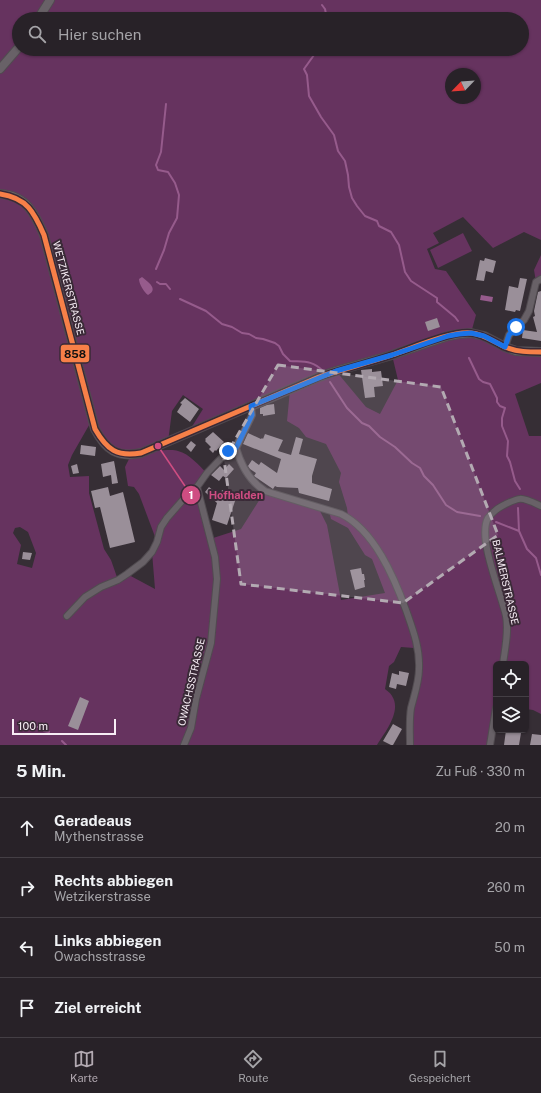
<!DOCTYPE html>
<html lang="de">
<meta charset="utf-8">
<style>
:root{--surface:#282228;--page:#342f34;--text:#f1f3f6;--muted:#a5a4a8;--line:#443f45;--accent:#b3aab2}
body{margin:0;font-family:"Public Sans",sans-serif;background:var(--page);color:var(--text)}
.controls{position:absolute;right:12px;bottom:12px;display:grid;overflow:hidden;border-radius:6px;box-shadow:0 1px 3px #0004}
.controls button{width:36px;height:36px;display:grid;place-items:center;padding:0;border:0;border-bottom:1px solid var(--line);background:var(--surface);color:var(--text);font:20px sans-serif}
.compass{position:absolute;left:445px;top:68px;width:36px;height:36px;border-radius:50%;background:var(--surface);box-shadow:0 1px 3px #0004;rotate:245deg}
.scale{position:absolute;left:12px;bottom:10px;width:104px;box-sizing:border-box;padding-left:4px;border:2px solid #f7edf5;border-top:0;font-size:11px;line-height:14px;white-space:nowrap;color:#f7edf5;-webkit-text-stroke:3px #3a2a37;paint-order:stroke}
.stop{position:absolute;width:12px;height:12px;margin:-9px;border:3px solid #1a73e8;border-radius:50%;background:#fff}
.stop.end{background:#1a73e8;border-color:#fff;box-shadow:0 1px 4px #0008}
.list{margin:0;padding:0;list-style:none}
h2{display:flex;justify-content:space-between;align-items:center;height:52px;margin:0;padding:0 16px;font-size:17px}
h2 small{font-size:13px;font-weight:400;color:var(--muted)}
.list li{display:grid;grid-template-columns:26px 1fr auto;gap:12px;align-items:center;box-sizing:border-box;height:60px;padding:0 16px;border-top:1px solid var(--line)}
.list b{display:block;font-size:15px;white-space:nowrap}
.list p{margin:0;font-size:13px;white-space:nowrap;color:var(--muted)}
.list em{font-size:13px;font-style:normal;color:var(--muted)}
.icon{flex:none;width:22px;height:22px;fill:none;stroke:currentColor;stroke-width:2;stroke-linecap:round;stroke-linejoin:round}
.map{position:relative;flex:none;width:541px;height:745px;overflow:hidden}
.search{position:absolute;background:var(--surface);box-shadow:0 1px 3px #0004;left:12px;right:12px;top:12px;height:44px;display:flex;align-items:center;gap:10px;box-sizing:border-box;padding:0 14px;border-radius:22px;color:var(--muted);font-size:15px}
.sheet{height:292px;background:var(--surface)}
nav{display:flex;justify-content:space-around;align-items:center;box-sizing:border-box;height:56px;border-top:1px solid var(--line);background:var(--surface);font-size:11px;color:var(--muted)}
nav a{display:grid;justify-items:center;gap:2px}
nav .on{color:var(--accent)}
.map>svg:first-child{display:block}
.green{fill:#66335f;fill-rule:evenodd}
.water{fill:#965b8c}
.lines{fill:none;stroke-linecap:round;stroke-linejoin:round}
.stream{stroke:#965b8c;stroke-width:2}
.building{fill:#9a8f99}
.street-casing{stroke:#514b50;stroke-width:8}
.secondary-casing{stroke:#514b50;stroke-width:10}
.street{stroke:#686167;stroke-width:6}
.secondary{stroke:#686167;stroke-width:8}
.bus-1-casing{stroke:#3a2a37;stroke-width:8}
.bus-1{stroke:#f78048;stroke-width:5}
.route{stroke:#1a73e8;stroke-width:5}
.marked{fill:#b3aab2;fill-opacity:0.2;stroke:#b3aab2;stroke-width:3;stroke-dasharray:8 5;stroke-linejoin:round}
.labels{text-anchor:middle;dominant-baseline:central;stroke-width:4;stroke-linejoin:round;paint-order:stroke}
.street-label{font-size:10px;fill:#f7edf5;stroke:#3a2a37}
.leader{fill:none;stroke:#cf4d82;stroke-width:1.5}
.callout-dot{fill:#cf4d82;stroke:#3a2a37;stroke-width:1.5}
.mark-label{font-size:12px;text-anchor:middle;font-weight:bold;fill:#fff}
.callout-label{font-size:11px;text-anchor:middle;font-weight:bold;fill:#cf4d82;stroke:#3a2a37;stroke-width:4;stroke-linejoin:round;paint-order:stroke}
.line-badge{stroke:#3a2a37;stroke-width:1.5}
.pale-badge-label{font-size:11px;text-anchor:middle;font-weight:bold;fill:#111}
</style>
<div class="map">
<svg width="541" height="745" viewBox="0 0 541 745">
<rect width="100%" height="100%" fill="#362e35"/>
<!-- green -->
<path class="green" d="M0 0H541V240L524 232 493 248 463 217 433 233 439 243 427 249 435 269 446 271 476 315 471 333 505 347 541 352V383L515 394 529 436H541V714L533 710 526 709V664H496V708L490 745H410L411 710 419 670 414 648 401 647 394 662 389 666 385 689C387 691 391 693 392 696 402 711 385 732 377 745H0ZM19 19H522V49H19ZM451 74H475V98H451ZM392 355 398 380 380 414 366 407 336 371ZM290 390 287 421 299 428 306 437 326 444 341 473 339 482 347 508 348 517 332 511 330 515 331 519 348 528 365 555 372 559 385 593 341 600 327 525 318 507 265 491 241 529 210 539 197 487 207 473C198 465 190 454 178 451 172 449 165 451 159 450L168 442 172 411 183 395 203 409 188 433ZM92 420 113 451 131 455 125 467 128 486 134 487 139 494 157 542 152 552 155 589 127 574 118 580 111 560 104 549 89 493V476L70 477 68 465 72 455ZM20 527 28 532 36 553 32 568 17 564 21 545 13 533 15 528Z
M463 233 472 251 438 268 430 250Z
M541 255V279L536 282 534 270Z"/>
<!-- water -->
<path class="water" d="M142 277C148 282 159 289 148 295 144 292 139 284 139 279Z
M481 295 493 297 492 302 480 300Z"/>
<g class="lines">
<!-- stream -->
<path class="stream" d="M322 5 325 9 327 19
M316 49 314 55 304 69 307 75 309 96 321 117 334 135 338 151 345 161 348 175 349 187 352 198 357 206 365 216 377 221 379 226 391 232 399 245 405 272 411 281 437 298V302L455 317 458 321
M156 269 164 250 169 233 177 218 179 195 175 183 168 172 158 170 156 165 161 152 166 104
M157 282 160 284H166L170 289
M180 299 206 311 222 324 232 327 242 333 249 334 256 338 263 339 275 343 279 346 283 354 290 361C304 362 312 360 323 371
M469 358 479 379 483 382 490 384 497 398V402L500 406 505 408 502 418V426L508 441 507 456 510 462 515 481 520 489
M330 382 347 408 362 423 369 426 380 437 395 447 412 463 420 468 424 476 433 485 446 505 457 512 480 516
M518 508 519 531
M496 522 519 531 527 549 536 558 541 575
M27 725 34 727H42L44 731 49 732
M62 741 66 745"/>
</g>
<!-- building -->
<path class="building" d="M485 258 496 261 493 273 486 271 484 281 476 280 480 260 484 261Z
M520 278 527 279 520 311 516 310 515 312 505 310 509 286 518 288Z
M541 291V341L522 338 523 330 537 332 533 317 535 316 534 311 538 292Z
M437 318 440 327 428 331 425 322Z
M372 369V372L381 371 383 386 374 387 375 397 365 398 361 370Z
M185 398 199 409 190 422 177 412 182 404 180 403Z
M274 404 275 414 263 416V414H260V408L267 405Z
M213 432 224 442 216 451 215 450 213 453 209 449 211 447 205 441 206 440 205 439Z
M248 433 261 439 262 438 263 439 265 434 283 440 278 451 291 455 296 437 303 439 299 454 317 459 312 476V483L332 489 329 501 299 493 298 488 277 487 275 486 273 489 254 476 256 473 250 469 248 466 252 460 259 465 261 462 277 473 281 459 243 444Z
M191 441 196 445 191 452 186 447Z
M81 445 96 447 95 456 80 454Z
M114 461 118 483 112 484 111 475 103 477 101 464Z
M77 464 79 473 73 474 71 466Z
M229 464 234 469 226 478 223 476 219 481 211 475 220 466 224 470Z
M108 487 110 496 123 492 135 542 110 548 100 507 95 508 91 491Z
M209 487 220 496 222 490 237 495 227 525 212 520 217 503 205 492Z
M23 552 32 553 30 560 22 559Z
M361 568 362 574H364L365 580H364L365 587 355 590 350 570Z
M399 671 409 673 406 686 397 684 396 689 389 687 392 673 399 675Z
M80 697 89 701 78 730 68 726Z
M393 724 402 729 393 745H391L383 741Z
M506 730 521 733 519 745H504Z
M532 734 541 735V745H530Z"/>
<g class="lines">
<!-- street casing -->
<g class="street-casing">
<path id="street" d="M505 347 509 335 516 327 524 320 529 311 536 282 541 279
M236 448C241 465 249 481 265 491L341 514C374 530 394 577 406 610 413 630 420 648 419 669 419 682 414 696 411 708 409 720 410 733 410 745
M67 616 85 597 101 587 118 580 127 574 143 562 152 552 157 542 161 527 167 518 189 493 197 487
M503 664C505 648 509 632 506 616 501 593 477 538 488 518 492 513 496 509 502 506 521 496 521 497 541 506
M184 745 191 728 196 699 211 643 217 579 215 557 197 487 207 473 228 451 236 448 252 415 251 406
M490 745 496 708"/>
</g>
<!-- secondary casing -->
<g class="secondary-casing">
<path id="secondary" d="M38 19 50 0
M0 69 19 47
M0 194C26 195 35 214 44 235L95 429C106 450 117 458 141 453L319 377 336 371 392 355 448 336 459 334 471 333 484 336 505 347 516 351 541 352"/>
</g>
<!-- street -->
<use href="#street" class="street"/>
<!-- secondary -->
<use href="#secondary" class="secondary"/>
<!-- bus-1 casing -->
<g class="bus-1-casing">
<path id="bus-1" d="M0 194C27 198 34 212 44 235L95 429C107 450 117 457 141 453L319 377C343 369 368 363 392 355 413 348 450 331 471 333 484 334 494 342 505 347 517 352 529 352 541 352"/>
</g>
<!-- bus-1 -->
<use href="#bus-1" class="bus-1"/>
</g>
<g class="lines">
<!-- route -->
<path class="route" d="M228 451 236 448 252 415 251 406 258 403 336 371 392 355 448 336 459 334 471 333 484 336 505 347 509 335 516 327"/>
</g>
<!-- marked area -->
<path class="marked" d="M278 365 441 387 498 535 403 603 241 584 224 459Z"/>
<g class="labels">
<!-- street labels -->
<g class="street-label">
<text transform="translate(69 288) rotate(75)">WETZIKERSTRASSE</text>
<text transform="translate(506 582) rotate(77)">BALMERSTRASSE</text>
<text transform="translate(191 682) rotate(-77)">OWACHSSTRASSE</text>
</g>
</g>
<!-- callouts -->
<path class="leader" d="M158 446L191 495"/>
<g class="callout-dot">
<circle cx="158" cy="446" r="4"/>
<circle cx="191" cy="495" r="10"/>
</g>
<g class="mark-label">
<text x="191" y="499">1</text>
</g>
<g class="callout-label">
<text x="236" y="499">Hofhalden</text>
</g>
<rect class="line-badge" x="60" y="344" width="30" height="19" rx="4" fill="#f78048"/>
<g class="pale-badge-label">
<text x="75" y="358">858</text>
</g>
</svg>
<div class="controls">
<button><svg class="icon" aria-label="locate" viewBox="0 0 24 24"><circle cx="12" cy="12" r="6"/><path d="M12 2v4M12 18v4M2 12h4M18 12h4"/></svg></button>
<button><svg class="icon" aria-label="layers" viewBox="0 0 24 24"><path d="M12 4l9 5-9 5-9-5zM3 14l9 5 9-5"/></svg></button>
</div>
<svg class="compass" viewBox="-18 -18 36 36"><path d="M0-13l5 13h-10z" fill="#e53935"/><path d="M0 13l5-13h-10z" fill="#a5a4a8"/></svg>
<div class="scale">100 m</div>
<div class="stop" style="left:516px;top:327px"></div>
<div class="stop end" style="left:228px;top:451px"></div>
<div class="search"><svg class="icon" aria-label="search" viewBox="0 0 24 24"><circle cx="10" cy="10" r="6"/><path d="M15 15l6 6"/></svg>Hier suchen</div>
</div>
<section class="sheet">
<h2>5 Min.<small>Zu Fuß · 330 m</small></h2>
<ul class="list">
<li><svg class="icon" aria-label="ahead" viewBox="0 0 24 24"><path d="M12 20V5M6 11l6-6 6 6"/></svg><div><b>Geradeaus</b><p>Mythenstrasse</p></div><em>20 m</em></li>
<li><svg class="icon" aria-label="right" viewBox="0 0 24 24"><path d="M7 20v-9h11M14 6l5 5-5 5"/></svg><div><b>Rechts abbiegen</b><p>Wetzikerstrasse</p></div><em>260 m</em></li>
<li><svg class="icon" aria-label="left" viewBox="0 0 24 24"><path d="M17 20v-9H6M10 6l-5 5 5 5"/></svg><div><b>Links abbiegen</b><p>Owachsstrasse</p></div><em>50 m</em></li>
<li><svg class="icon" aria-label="arrive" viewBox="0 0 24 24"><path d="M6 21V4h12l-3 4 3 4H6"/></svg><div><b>Ziel erreicht</b></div></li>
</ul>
</section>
<nav>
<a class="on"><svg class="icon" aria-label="map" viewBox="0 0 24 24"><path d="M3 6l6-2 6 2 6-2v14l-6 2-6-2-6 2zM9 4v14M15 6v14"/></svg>Karte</a>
<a><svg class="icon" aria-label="directions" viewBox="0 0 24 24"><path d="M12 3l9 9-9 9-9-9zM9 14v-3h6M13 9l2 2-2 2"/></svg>Route</a>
<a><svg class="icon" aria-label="saved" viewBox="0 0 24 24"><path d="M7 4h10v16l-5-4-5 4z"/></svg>Gespeichert</a>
</nav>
